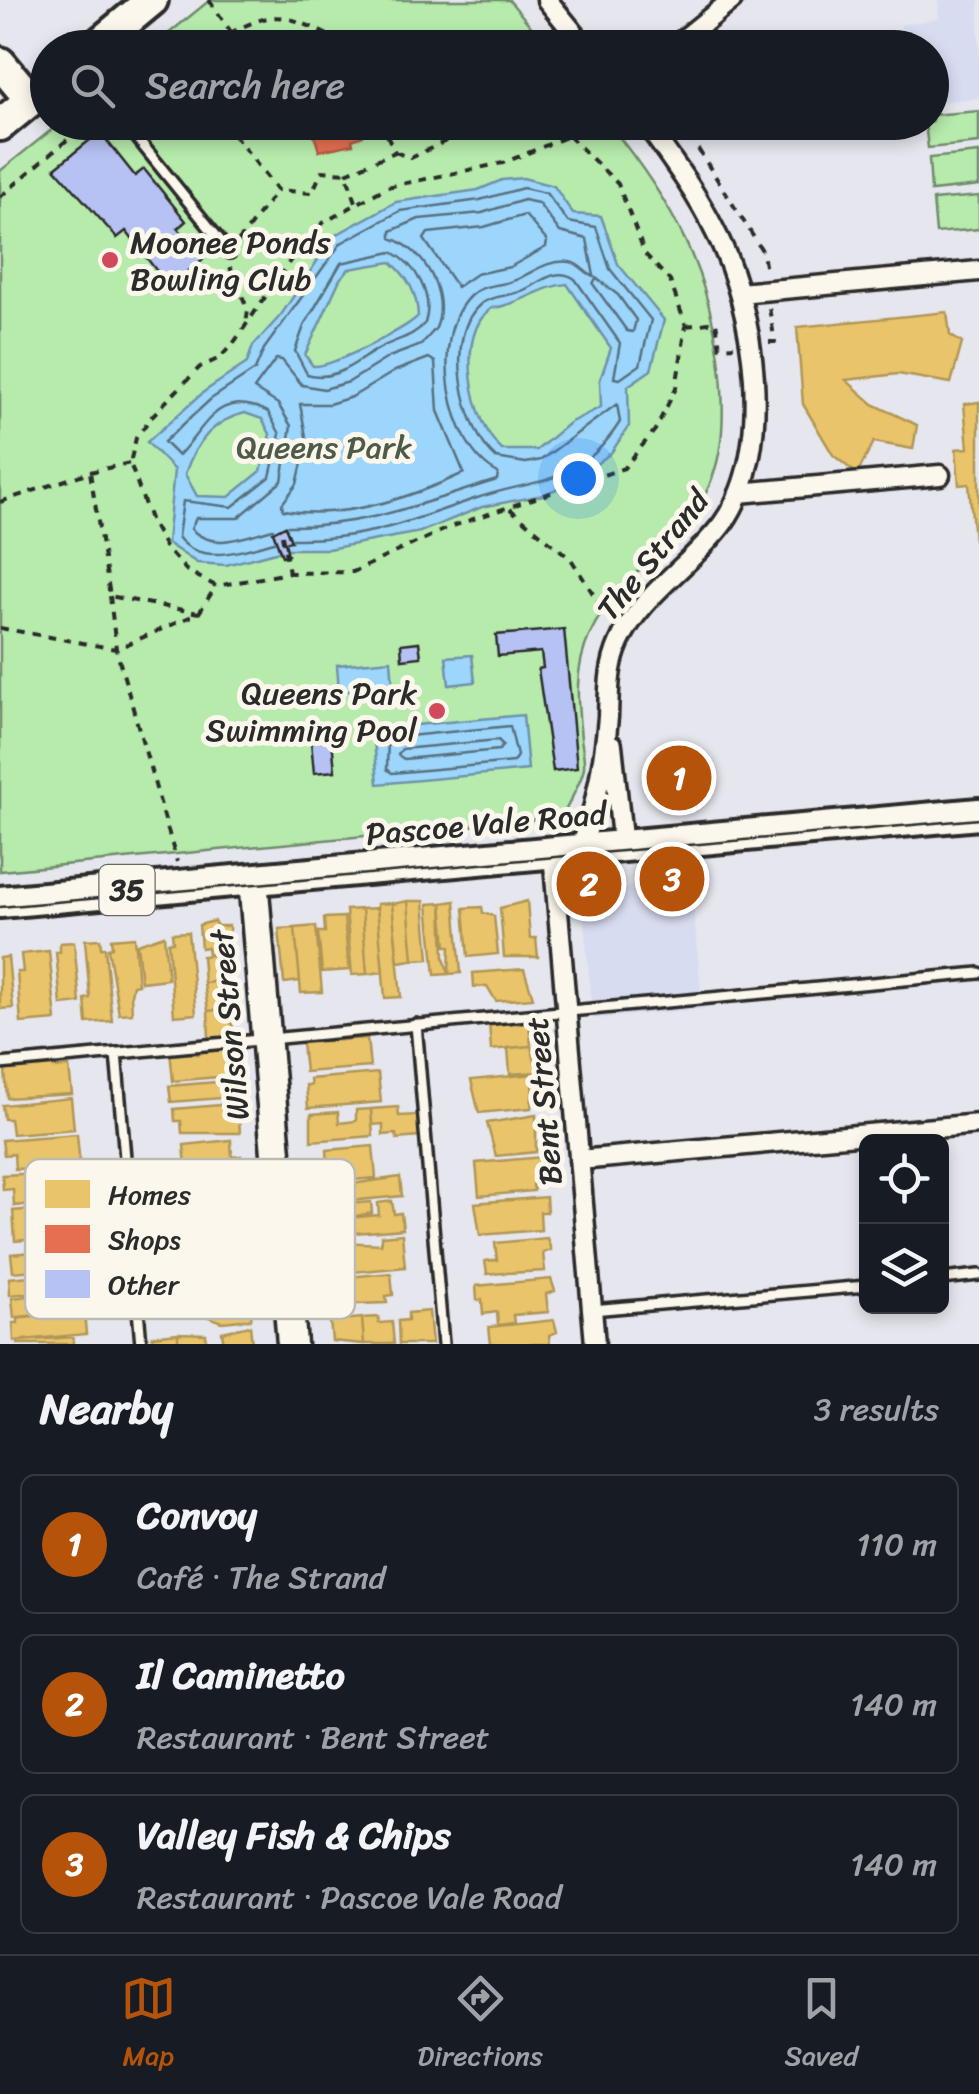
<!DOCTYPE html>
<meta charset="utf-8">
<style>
:root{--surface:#171b24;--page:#242831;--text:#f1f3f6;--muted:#9ea1a6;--line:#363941;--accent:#b45309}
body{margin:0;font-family:Sriracha,sans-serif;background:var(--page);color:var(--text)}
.controls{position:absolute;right:30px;bottom:30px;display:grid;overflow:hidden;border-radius:15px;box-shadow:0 5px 15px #0003}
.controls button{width:90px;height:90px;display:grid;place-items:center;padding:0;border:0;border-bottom:2px solid var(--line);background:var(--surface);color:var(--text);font:50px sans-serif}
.you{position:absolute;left:578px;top:478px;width:35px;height:35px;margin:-25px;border:8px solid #fff;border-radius:50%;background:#1a73e8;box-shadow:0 0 0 15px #1a73e833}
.badge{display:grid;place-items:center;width:65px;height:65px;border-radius:50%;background:var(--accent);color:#fff;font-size:32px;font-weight:700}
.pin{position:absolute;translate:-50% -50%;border:5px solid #fff;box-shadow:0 2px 10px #0006}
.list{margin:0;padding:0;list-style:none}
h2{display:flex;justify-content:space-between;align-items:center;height:130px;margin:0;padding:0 40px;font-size:42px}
h2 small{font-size:32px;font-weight:400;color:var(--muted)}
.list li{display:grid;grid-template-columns:65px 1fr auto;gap:30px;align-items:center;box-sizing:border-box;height:140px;margin:0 20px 20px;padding:0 20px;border:2px solid var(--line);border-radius:15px}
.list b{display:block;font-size:38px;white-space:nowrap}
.list p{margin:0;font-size:32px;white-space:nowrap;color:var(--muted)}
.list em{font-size:32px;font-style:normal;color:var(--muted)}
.icon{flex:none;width:55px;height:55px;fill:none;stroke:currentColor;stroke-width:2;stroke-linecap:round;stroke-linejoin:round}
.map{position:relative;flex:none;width:979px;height:1344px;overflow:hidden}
.search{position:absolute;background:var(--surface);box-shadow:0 5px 15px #0003;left:30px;right:30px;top:30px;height:110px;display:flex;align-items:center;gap:25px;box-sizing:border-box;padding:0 35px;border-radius:55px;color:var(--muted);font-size:38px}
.sheet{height:610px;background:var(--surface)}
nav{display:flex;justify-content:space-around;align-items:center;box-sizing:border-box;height:140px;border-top:2px solid var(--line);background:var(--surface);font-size:28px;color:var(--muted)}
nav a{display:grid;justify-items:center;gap:5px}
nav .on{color:var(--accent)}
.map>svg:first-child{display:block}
.built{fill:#d8dcf0}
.green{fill:#b6ebac;stroke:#708b6c;stroke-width:2.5}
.water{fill:#9cd6fc;stroke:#6f92a8;stroke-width:2.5;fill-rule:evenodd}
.homes{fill:#e9c46a;stroke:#b09657;stroke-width:2.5}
.shops{fill:#e76f51;stroke:#af5b46;stroke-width:2.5}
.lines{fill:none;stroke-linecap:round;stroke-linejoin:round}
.shore{stroke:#586f7f;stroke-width:2.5}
.building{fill:#b6c2f3;stroke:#2b2b2b;stroke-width:2.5}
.lane-casing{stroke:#2b2b2b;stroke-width:16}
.street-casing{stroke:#2b2b2b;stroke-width:25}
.secondary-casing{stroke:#2b2b2b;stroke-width:35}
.primary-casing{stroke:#2b2b2b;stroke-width:38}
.path{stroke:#2b2b2b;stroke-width:4;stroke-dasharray:8 8;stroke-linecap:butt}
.lane{stroke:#fbf7ec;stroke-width:9}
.street{stroke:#fbf7ec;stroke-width:18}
.secondary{stroke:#fbf7ec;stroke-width:28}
.primary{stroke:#fbf7ec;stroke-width:30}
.tram{stroke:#2b2b2b;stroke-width:2.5}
.poi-dot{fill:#d1495b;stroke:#fbf7ec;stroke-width:4}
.labels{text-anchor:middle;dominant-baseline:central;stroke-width:10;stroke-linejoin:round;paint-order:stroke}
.shield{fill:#fbf7ec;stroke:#696865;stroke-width:2.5}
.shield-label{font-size:30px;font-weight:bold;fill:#2b2b2b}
.poi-label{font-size:32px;fill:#2b2b2b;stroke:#fbf7ec;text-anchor:start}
.park-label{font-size:32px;fill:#4e5b4b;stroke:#fbf7ec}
.street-label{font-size:32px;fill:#2b2b2b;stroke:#fbf7ec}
.key{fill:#fbf7ec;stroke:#bdbab2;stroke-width:2.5}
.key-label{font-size:28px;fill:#2b2b2b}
</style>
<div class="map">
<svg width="979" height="1344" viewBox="0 0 979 1344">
<rect width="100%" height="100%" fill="#e6e7ee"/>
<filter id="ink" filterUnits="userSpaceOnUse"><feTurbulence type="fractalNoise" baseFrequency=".01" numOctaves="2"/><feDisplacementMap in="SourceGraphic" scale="20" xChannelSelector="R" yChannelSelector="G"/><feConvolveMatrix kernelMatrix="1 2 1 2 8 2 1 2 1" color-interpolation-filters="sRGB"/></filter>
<g filter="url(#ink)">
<!-- built -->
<path class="built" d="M938 0H979V98L932 103V48L903 47 901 25 939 18Z
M691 882 703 1009 593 1019 581 892Z"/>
<!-- green -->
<path class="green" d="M210 0H509L548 47H152Z
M979 111V143L928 148 925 123 932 122V115Z
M60 123H608C673 203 711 272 721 375 725 422 724 466 698 507 666 556 616 577 590 634 574 669 577 700 581 738 582 747 585 759 584 768 581 784 569 802 562 817L0 871V171Z
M979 153V186L931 191 929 158Z
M979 196V229L936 233 933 200Z"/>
<!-- water -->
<path class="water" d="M523 178 554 186 573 214 601 216 618 264 664 320 651 370 628 386 629 426 611 453 574 481 543 495 482 507 420 532 328 549H287L226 565 197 563 167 543 174 470 147 442 205 391 247 363 253 346 281 315 334 236 396 202 478 190 502 180ZM391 262C408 277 417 293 418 316 406 329 330 368 313 366L305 355 340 279 349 269ZM567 284 611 348 600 380 601 407 569 423 537 450H502C472 424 454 333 492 308 520 305 541 286 567 284ZM245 413 262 419 270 434 261 471 229 497 197 496 185 474C195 443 214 420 245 413Z
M472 655 475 682 449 685 446 657Z
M391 660 393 687 339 692 337 665Z
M523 715 528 770 378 784 373 729Z"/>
<!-- homes -->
<path class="homes" d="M947 312 950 335 962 343 951 383 898 374 846 380 873 404 917 425 913 449 874 442 857 474 833 455 803 404 797 327Z
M979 402V540H974L969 484 959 485 956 449 968 448 964 404Z
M408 901H424L429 959 413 960Z
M408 901 413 960 398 962 392 904Z
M455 901 461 973 449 974 450 946H446L442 903Z
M527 901 530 938H536L538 957H504L500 908Z
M392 903 401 997 385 998 377 904Z
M442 903 444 958 449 974 435 975 428 904Z
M482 907 483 913 494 916 498 954 468 957 464 908Z
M377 908 383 972 367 974 362 909Z
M362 909 367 974 352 975 346 910Z
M344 917 349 970 322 972 318 932H325L324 918Z
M214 921 217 926H229L231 945 223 946 224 954 208 955 207 947 201 948 199 925Z
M316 926 322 992 301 993 295 928Z
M295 928 300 981 284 983 279 929Z
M188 932 196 1014 174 1016 168 942H173L172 933Z
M164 935 168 979 141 982 137 944Z
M134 937 138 984 133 985 131 995 132 1013 119 1014 108 948 112 947 111 939Z
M100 939 101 948H105L112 1021 87 1023 85 999 90 998 85 940Z
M74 942 80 1003 61 1005 56 952H60V943Z
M49 951 56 1020 21 1023 17 972H23L21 954Z
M222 954 231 980 204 983 202 956Z
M8 957 13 1008 0 1009V958Z
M524 969 533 998 496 1001 487 986 474 987 473 973Z
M231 980 227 1009 208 1011 204 983Z
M227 1009 236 1037 209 1039 208 1011Z
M517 1019 518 1024 529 1023 531 1046 491 1050 489 1022Z
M367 1038 370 1067 305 1072 302 1043Z
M230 1046 229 1076 173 1081 170 1051 198 1054V1048Z
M531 1046 538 1072 510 1074 508 1048Z
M53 1064 54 1068 69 1067 72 1094 7 1098 5 1069Z
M378 1073 381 1102 308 1108 306 1085H311L310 1079Z
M534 1074 531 1108 479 1113 471 1080Z
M228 1081 235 1097 171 1102 169 1086Z
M71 1098 74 1129 12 1134 10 1119H4L2 1105Z
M231 1104 232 1120 239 1119 240 1133H182L181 1121H175L174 1109Z
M398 1107 399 1116 417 1115 419 1137 397 1139 396 1134 383 1135V1124L372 1125 371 1109Z
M371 1109 373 1136 311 1141V1114L338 1112 339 1123 356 1121V1110Z
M536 1115V1152L496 1156 487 1123Z
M77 1134 80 1166 15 1169 14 1154 4 1155 2 1140Z
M231 1140 232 1157 241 1156 242 1172 187 1177 184 1145Z
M373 1146 376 1178 329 1182 327 1150Z
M543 1157 546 1184 533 1185 534 1191 479 1196 476 1163Z
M63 1172 62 1201 14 1206 13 1189 3 1190 2 1175Z
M400 1177 402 1196 327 1203 326 1190 339 1189 338 1186Z
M546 1197 547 1212H540L541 1230 480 1235 475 1203Z
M392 1201 394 1214 401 1213 403 1229 318 1236 320 1206 371 1202 372 1213 346 1218 379 1215 378 1203Z
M68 1206 71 1236 15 1241 13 1211Z
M402 1234 405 1267 353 1272 352 1265 347 1266 348 1272 324 1274 321 1241 381 1244V1236Z
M547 1238 551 1250 543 1253 545 1271 487 1274 485 1261 497 1260 495 1243Z
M77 1248 79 1266 13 1272 11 1254Z
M84 1271 86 1288 10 1295 9 1278Z
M391 1273 393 1295 386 1296 387 1303 327 1305 325 1279Z
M551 1279 555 1291 546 1294 548 1312 513 1315 514 1323 498 1325 497 1312 483 1314 482 1300H477L476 1286Z
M89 1288 91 1305 98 1304V1310L14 1318 12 1298Z
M255 1289 251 1319 222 1322 201 1314 199 1294Z
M84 1311 86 1334 14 1341 13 1323H18V1317Z
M429 1311 432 1344H399L398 1321 408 1320V1313Z
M379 1317V1323L392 1322 394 1344H364L362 1318Z
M362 1318 364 1344 332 1341 330 1321Z
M554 1320 557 1332 549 1335 550 1344H491L489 1327Z
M250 1326 252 1344H224L222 1332Z
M178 1333 206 1334V1344H178Z
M178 1333V1344H153L152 1336Z
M73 1337V1344H18V1341Z"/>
<!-- shops -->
<path class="shops" d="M359 122 363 136 352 140 353 144 319 151 311 124Z"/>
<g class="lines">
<!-- shore -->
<path class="shore" d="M525 215 547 241 546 247 510 267 476 274 457 287 424 239 428 233 484 227Z
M392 252C416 264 434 296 425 323 412 338 399 338 382 347 357 359 338 383 307 374L295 351 304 326 341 263Z
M596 278 618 295 636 320 633 332 627 331 593 284Z
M429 358 435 362 438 411 464 473C410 498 342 520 283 510L282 504 297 484 307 442 300 404H329L352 397 395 371Z
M273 529C245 536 214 552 191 529L196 518H238L282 481 291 426 278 404 254 389 276 359 282 360 302 385 324 389 349 382 389 357 421 345 436 328C450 294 424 249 391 238V231L419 219 482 213 524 200 538 203 560 232 587 239 594 276C585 274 581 264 570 262 550 259 536 270 520 278 504 287 484 282 470 296 429 336 447 447 498 473L497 480C424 502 367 527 288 526
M274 542C244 550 200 567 178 537L183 501 232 507 270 477 280 434 268 412C218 387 207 426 178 456L164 442 211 399 255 370 264 349 341 243 400 211 480 200 523 188 546 193 568 222 596 227 610 269 651 320 640 365 620 379 614 378 620 343 575 279C557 267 542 281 526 289 512 297 494 294 482 303 442 334 463 430 496 458L526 463 541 460 617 404 620 422C578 488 537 477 474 499 407 522 366 540 293 539
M510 726 517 756 513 762 392 773 387 769 388 738Z
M498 740 503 745 499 750 404 759 398 755 402 749Z"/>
</g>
<!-- building -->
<path class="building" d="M100 132 135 176 144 169 186 221 178 228 203 259 169 287 126 231 117 238 55 168Z
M285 526 291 541 285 542 288 555 282 556 273 532Z
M564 629 577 768 553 771 538 669 543 668 541 652 498 656 496 635Z
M419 642 421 657 402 659 401 644Z
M331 729 335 771 314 773 310 731Z"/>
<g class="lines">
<!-- lane casing -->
<g class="lane-casing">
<path id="lane" d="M124 122 230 253
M416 1024 443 1344
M116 1053 141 1344
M0 1064 979 973
M942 1279 979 1275
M592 1310 866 1286"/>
</g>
<!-- street casing -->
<g class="street-casing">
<path id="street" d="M547 0 586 48
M673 48 732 0
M739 293 979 271
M739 493 940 475
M612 745 623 847
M580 851C596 808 604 763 608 717 609 690 608 668 619 643 639 596 693 564 723 523 776 449 755 307 715 231 696 192 670 157 645 122
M553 853 595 1344
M579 1160 979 1124"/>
</g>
<!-- secondary casing -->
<g class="secondary-casing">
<path id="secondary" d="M253 879 292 1344"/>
</g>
<!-- primary casing -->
<g class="primary-casing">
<path id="primary" d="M94 48 152 0
M0 63 31 100
M0 125 48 86
M0 902 979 814"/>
</g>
<!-- path -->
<path class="path" d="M209 0 231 32
M201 48C280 7 273 7 353 48
M224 122 277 190 312 193 322 171 346 173 356 202
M545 122 567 135
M681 122 763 252 766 273
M569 136 618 184 645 254 670 281 686 326 676 388 655 430 624 468 450 527 353 572 289 573 216 586 187 571 165 547 151 522 130 463 136 438 152 416 200 367 220 358 235 341 294 255 323 223 387 187 503 163Z
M395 152 411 158 485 122
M346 173 395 152 381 122
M0 197 88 122
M238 242 277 190
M230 267 248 310 246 324
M686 326 716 322 720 347 734 346
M769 342H775L769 308
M90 472 130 463
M0 502 90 472 110 596 199 613
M510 509 571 559 609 619
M282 535 289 573
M110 596 116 649 177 862
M0 628 116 649 199 613 216 586"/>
<!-- lane -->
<use href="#lane" class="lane"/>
<!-- street -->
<use href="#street" class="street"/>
<!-- secondary -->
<use href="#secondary" class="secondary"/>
<!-- primary -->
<use href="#primary" class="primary"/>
<!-- tram -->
<path class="tram" d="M0 907 979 819"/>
</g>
</g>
<!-- markers -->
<g class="poi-dot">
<circle cx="110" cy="260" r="10"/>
<circle cx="437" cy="711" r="10"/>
</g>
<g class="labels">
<!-- shield labels -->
<rect class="shield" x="99.5" y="865" width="55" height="50" rx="8"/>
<g class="shield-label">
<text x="127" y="890">35</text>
</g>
<!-- poi labels -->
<g class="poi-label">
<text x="130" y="242">Moonee Ponds<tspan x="130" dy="37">Bowling Club</tspan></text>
<text x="417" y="693" text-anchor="end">Queens Park<tspan x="417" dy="37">Swimming Pool</tspan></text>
</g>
<!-- park labels -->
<g class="park-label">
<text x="324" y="447">Queens Park</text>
</g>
<!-- street labels -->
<g class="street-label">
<text transform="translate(653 555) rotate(-51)">The Strand</text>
<text transform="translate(486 824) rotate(-5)">Pascoe Vale Road</text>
<text transform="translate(230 1025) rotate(-95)">Wilson Street</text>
<text transform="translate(544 1101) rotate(-95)">Bent Street</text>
</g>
</g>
<!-- legend -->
<rect x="25" y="1159" width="330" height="160" rx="15" class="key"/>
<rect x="45" y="1180" width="45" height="28" fill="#e9c46a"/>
<rect x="45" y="1225" width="45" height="28" fill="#e76f51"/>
<rect x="45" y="1270" width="45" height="28" fill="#b6c2f3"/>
<g class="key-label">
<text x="108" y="1204">Homes</text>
<text x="108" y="1249">Shops</text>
<text x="108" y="1294">Other</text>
</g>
</svg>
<div class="controls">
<button><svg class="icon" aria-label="locate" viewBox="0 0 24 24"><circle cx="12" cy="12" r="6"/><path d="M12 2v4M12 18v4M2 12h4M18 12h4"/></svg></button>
<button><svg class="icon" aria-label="layers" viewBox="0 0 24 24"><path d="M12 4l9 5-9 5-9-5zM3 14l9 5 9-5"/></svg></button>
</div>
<div class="you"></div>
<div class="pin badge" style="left:679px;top:778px">1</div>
<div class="pin badge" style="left:589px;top:884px">2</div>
<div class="pin badge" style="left:672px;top:879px">3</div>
<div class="search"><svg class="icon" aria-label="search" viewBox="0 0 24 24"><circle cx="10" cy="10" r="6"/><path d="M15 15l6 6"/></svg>Search here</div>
</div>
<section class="sheet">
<h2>Nearby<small>3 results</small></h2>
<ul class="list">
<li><span class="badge">1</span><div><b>Convoy</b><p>Café · The Strand</p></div><em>110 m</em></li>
<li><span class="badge">2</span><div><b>Il Caminetto</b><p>Restaurant · Bent Street</p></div><em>140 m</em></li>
<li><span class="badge">3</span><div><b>Valley Fish &amp; Chips</b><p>Restaurant · Pascoe Vale Road</p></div><em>140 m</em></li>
</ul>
</section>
<nav>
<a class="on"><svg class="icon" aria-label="map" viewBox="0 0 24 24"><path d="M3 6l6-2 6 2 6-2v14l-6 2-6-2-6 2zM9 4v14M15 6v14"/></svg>Map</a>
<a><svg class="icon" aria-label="directions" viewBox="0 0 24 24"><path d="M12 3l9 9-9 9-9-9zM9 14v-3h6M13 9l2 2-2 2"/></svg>Directions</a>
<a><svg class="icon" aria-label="saved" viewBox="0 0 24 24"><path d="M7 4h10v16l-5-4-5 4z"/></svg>Saved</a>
</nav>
